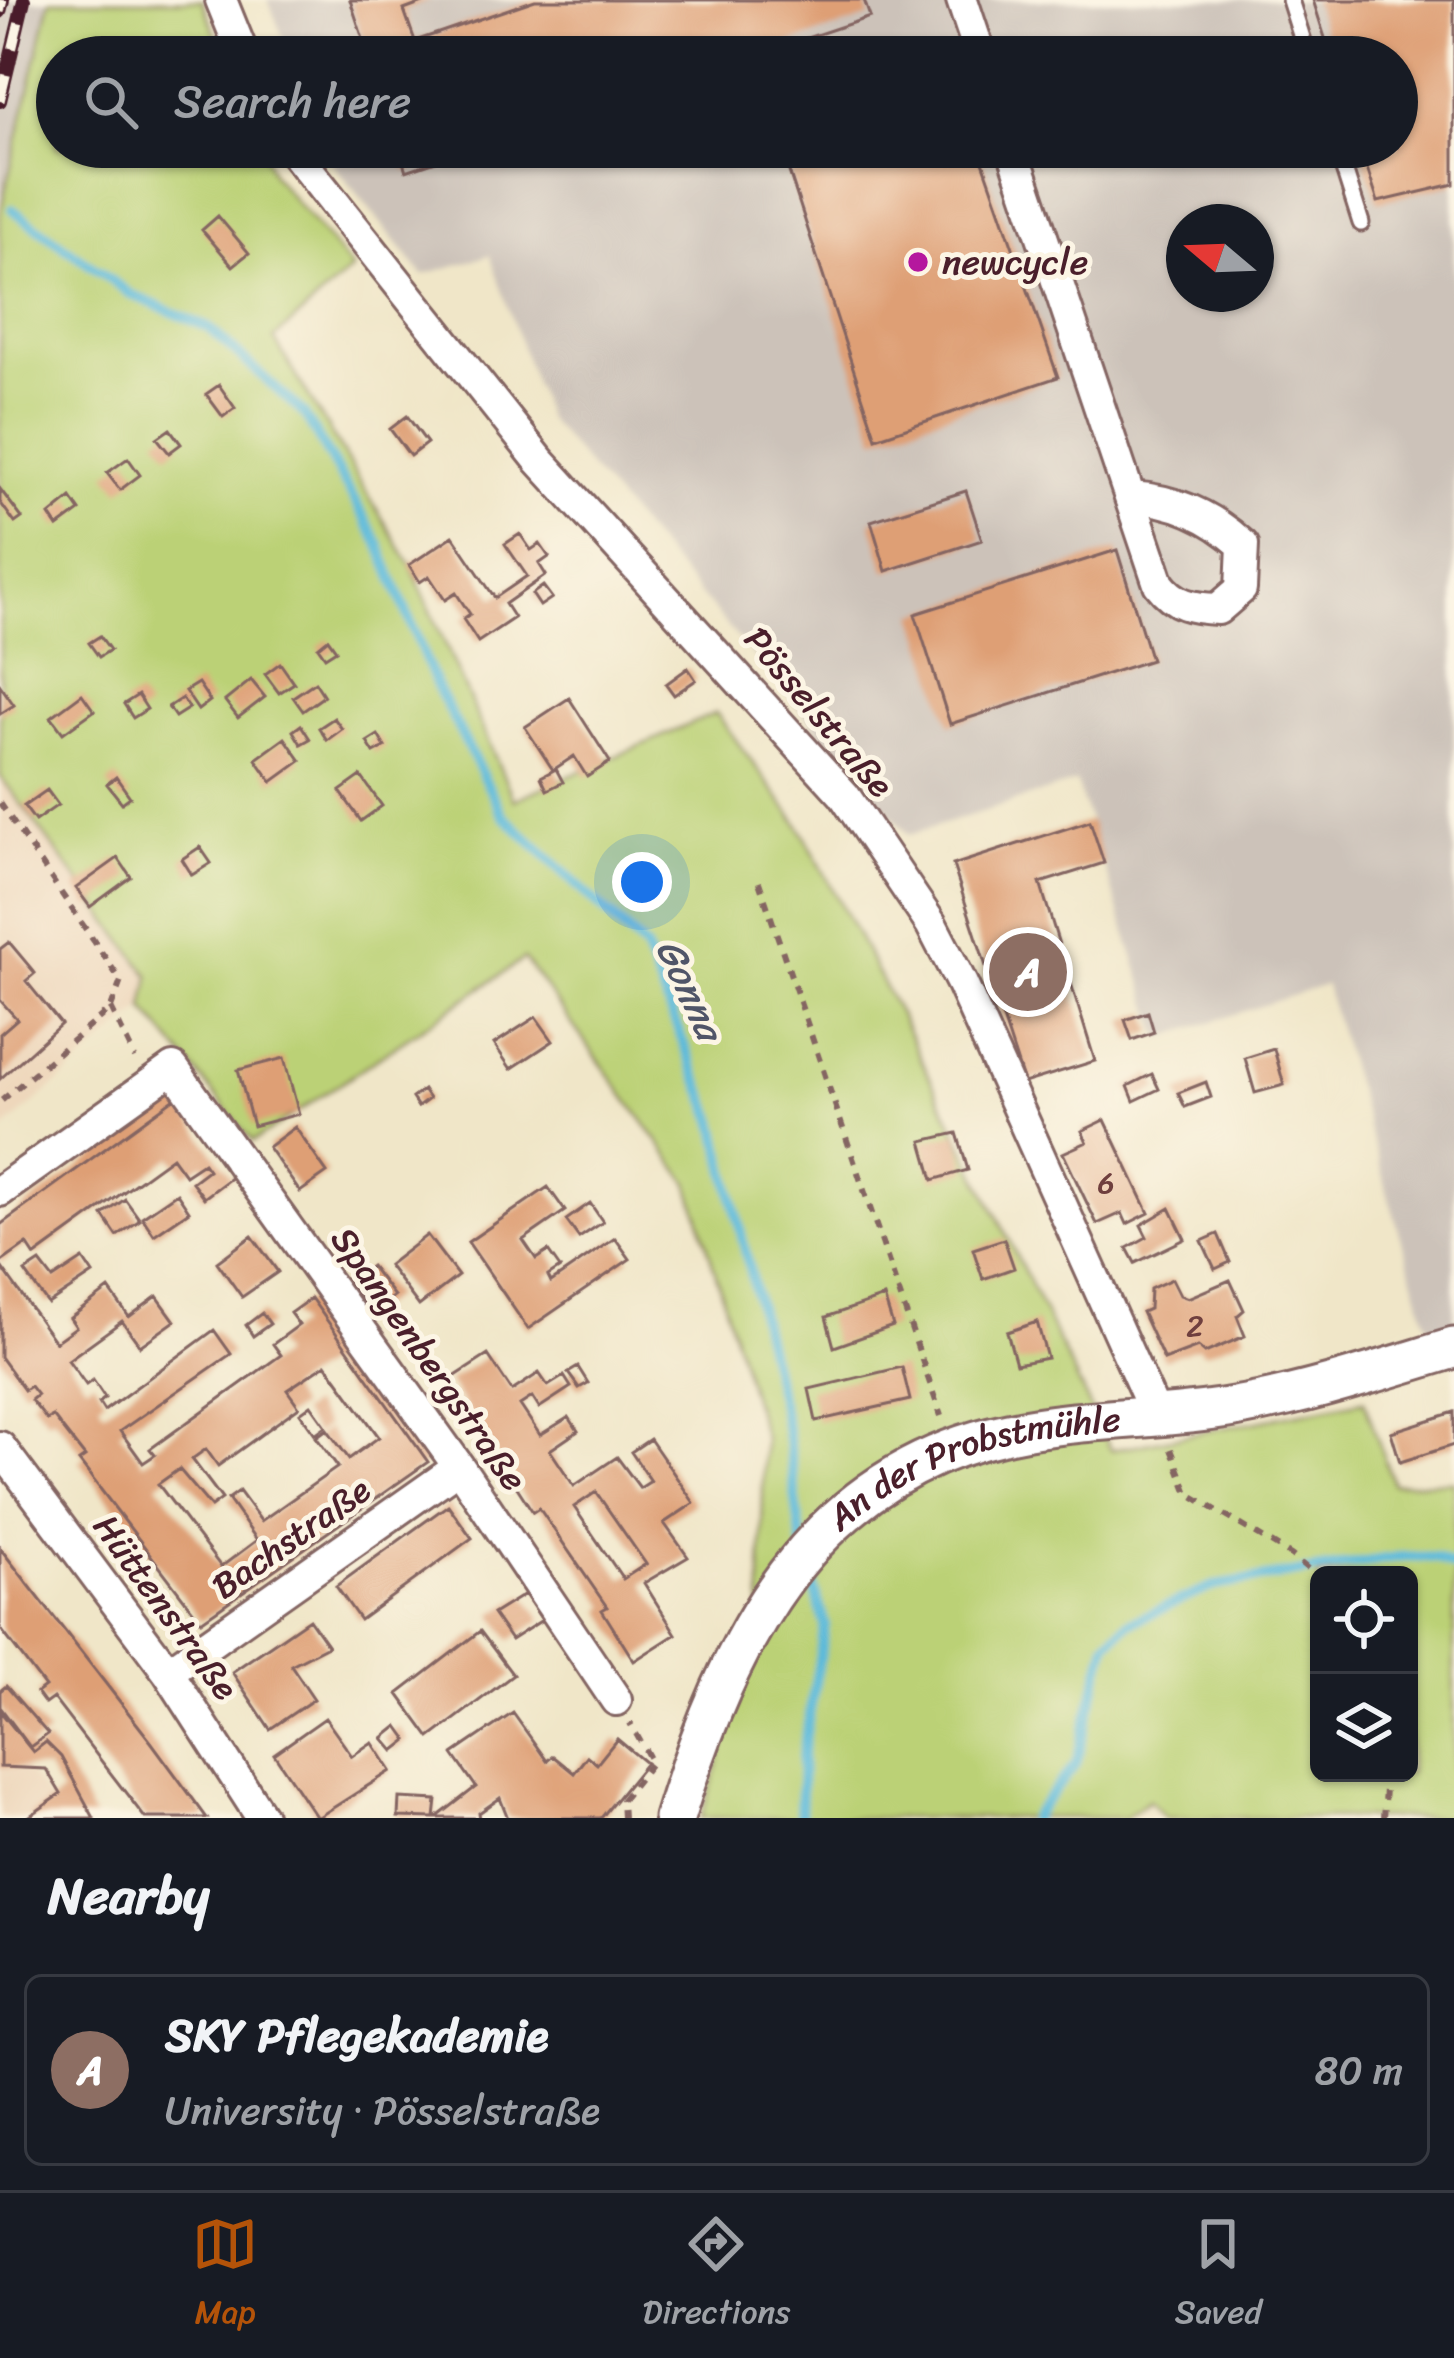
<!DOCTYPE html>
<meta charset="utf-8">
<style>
:root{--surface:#171b24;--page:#242831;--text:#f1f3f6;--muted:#9ea1a6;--line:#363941;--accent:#b45309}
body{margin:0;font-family:Sriracha,sans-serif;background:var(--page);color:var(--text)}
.controls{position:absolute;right:36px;bottom:36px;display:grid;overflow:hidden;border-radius:18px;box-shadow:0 3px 9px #0004}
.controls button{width:108px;height:108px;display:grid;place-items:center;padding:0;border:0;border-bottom:3px solid var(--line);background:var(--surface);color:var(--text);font:60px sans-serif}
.compass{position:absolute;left:1166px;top:204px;width:108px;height:108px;border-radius:50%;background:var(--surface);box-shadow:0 3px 9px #0004;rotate:289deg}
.you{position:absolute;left:642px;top:882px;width:42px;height:42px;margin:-30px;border:9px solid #fff;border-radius:50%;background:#1a73e8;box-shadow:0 0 0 18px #1a73e833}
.badge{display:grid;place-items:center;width:78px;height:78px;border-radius:50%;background:var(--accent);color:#fff;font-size:39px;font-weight:700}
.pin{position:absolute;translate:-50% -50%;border:6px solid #fff;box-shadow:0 3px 12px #0006}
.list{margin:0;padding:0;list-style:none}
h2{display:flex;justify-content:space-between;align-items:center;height:156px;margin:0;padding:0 48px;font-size:51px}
h2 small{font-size:39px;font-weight:400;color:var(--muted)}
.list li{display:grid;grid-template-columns:78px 1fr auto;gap:36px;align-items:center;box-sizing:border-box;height:192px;margin:0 24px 24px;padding:0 24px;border:3px solid var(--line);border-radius:18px}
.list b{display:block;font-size:45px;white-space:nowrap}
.list p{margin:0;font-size:39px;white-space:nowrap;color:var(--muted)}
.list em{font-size:39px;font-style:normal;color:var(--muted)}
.icon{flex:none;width:66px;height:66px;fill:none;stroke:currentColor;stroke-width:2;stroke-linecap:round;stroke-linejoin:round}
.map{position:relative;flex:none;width:1454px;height:1818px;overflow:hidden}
.search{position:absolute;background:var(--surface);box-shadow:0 3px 9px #0004;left:36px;right:36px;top:36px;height:132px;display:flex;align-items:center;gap:30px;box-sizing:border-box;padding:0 42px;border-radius:66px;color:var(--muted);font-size:45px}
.sheet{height:372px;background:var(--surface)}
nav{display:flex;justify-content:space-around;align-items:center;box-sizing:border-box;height:168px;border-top:3px solid var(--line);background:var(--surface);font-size:33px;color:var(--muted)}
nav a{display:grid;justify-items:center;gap:6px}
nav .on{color:var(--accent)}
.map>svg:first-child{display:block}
.built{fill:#eed7bb}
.industrial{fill:#ccc2b9;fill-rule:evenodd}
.green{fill:#bbd176;stroke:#827850;stroke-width:3;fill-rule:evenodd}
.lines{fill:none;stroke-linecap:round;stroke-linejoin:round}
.stream{stroke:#5cbada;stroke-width:10}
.building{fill:#de9f75;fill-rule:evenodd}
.service-casing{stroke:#846562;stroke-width:21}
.minor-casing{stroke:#846562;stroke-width:36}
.tertiary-casing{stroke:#846562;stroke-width:45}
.path{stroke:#846562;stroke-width:6;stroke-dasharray:9 9;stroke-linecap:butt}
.service{stroke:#fff;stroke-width:15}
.minor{stroke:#fff;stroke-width:30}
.tertiary{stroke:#fff;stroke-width:39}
.rail-casing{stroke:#4a1f2b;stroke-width:14}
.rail{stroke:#fcf5e5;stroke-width:9;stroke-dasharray:27;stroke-linecap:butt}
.poi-dot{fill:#b5179e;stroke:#fcf5e5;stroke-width:4.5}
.labels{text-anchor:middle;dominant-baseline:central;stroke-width:10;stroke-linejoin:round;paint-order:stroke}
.number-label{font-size:30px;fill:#6f3f3e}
.poi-label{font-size:36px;fill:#4a1f2b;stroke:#fcf5e5;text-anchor:start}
.street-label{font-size:36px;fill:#4a1f2b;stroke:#fcf5e5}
.water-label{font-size:39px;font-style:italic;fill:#505568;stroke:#fcf5e5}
</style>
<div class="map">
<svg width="1454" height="1818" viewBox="0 0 1454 1818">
<rect width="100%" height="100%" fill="#fcf5e5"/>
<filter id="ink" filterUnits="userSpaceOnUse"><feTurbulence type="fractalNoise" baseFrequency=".00833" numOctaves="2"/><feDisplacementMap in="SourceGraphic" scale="24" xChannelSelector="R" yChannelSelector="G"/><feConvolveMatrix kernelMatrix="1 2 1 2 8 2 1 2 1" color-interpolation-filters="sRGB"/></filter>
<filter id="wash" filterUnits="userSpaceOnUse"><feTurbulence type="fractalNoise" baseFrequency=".004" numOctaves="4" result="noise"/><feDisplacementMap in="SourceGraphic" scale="48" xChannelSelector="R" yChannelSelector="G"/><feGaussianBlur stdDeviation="2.7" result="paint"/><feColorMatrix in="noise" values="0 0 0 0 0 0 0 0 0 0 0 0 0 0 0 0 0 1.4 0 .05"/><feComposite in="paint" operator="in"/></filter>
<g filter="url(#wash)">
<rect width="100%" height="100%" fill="#f0e6c8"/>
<!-- built -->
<path class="built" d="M0 776 150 977 144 1008 0 1133Z
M0 1736 63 1818H0Z"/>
<!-- industrial -->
<path class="industrial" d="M0 0H50L0 213Z
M268 0H1454V1322L1429 1330 1325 985 1161 1038 1076 782 909 835 546 418 490 255 423 275 334 165 326 147H1397V57H291ZM1184 222H1256V294H1184Z"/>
<!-- green -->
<path class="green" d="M50 0H202L225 57H57V147H261L272 174 352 269 274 339 410 564 514 800 716 713 799 825 901 1018 1111 1450 1364 1400 1393 1484 1454 1481V1818H1165L1149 1800 1124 1818H701L760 1630 764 1438 689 1183 524 959 253 1142 144 1008 150 976 0 776V213ZM1319 1575H1409V1773H1319Z"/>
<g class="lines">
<!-- stream -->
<path class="stream" d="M12 209 130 294 209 328 304 414 378 541 436 686 503 815 645 949 715 1120 787 1432 802 1545
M800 1818 802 1757 825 1625 807 1563
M1032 1818 1076 1764 1107 1643 1128 1623 1215 1586 1404 1556 1436 1558 1454 1567"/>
</g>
<g id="blocks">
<!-- building -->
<path class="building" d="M350 0H431L404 10 415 41 535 0H864L870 17 750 57H369Z
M1313 0H1454V184L1378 202 1360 147H1397V57H1331Z
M398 147H475V148L406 171Z
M781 147H978L1058 377 876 438Z
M218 216 249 253 233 266 202 230Z
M219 385 235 408 223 417 206 394Z
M407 416 427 443 410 456 390 429Z
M170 429 181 444 169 453 157 438Z
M128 458 140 475 120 490 107 473Z
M0 489 22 518 15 523 0 502Z
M966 491 982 540 886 571 871 521Z
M71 498 80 511 58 527 50 515Z
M520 534 531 550 540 544 549 557 539 564 546 575 505 604 514 618 478 642 463 619 470 614 456 593 445 600 429 576 420 582 409 565 453 536 495 598 527 576 505 544Z
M1117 550 1151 660 950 724 915 614Z
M543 586 552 598 540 606 532 594Z
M100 636 110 650 99 657 89 643Z
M328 639 336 650 325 657 318 647Z
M280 663 294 683 279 693 265 674Z
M688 668 696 680 674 695 666 684Z
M251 680 265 697 238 718 225 701Z
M315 682 324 696 303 711 293 697Z
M198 683 210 701 198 710 185 691Z
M0 685 14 705 0 714Z
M82 694 94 711 63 733 51 717Z
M138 695 147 709 133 718 124 704Z
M182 698 189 708 175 717 168 707Z
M569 698 610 762 587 777 574 756 553 770 525 727Z
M334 718 342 729 327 740 319 728Z
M301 725 310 739 301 744 293 731Z
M378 735 385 747 374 753 367 742Z
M285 738 301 761 272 782 256 759Z
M556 769 563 782 547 790 541 777Z
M361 776 382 806 361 821 340 791Z
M116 777 130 797 122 803 107 784Z
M47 790 58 805 35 821 24 806Z
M1090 821 1104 863 1040 883 1095 1061 1024 1083 953 865Z
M200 847 211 863 192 875 182 859Z
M118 858 131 877 90 907 76 888Z
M9 942 35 973 26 981 61 1024 0 1079V1034L17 1019 0 1000V949Z
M1148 1012 1154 1032 1132 1040 1125 1020Z
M536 1017 553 1041 511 1069 494 1044Z
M1274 1049 1284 1085 1255 1093 1245 1058Z
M284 1058 299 1114 253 1126 238 1070Z
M1152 1074 1159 1089 1134 1101 1128 1086Z
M1206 1082 1211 1097 1185 1107 1178 1093Z
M423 1090 429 1099 418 1107 412 1098Z
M175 1098 232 1177 204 1198 192 1182 208 1170 203 1163 185 1175 172 1157 35 1256 27 1244 0 1263V1225Z
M1105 1120 1149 1213 1127 1224 1122 1213 1097 1224 1063 1153 1087 1142 1082 1131Z
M295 1127 327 1173 300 1192 268 1147Z
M957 1133 968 1170 933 1180 922 1141Z
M548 1187 565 1211 523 1240 536 1259 548 1251 560 1268 548 1276 551 1282 615 1238 630 1259 528 1329 468 1242Z
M177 1193 189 1211 154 1235 142 1217Z
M125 1199 140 1220 117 1236 103 1215Z
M590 1203 603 1222 579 1238 566 1220Z
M1170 1208 1185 1239 1135 1263 1127 1248 1147 1237 1141 1225Z
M1218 1234 1230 1262 1215 1269 1202 1241Z
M427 1235 458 1276 419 1306 388 1265Z
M252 1236 278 1272 242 1297 217 1262Z
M1004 1239 1014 1268 983 1279 973 1249Z
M83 1259 93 1274 48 1304 25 1272 40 1262 53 1279Z
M0 1265 55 1342 76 1327 70 1318 109 1289 129 1317 157 1296 175 1321 140 1346 122 1321 68 1360 86 1385 93 1380 105 1398 99 1403 104 1411 214 1330 231 1354 120 1431 143 1463 155 1455 150 1449 281 1355 273 1344 299 1325 290 1313 311 1298 428 1462 201 1621 79 1461 85 1457 53 1416 47 1420 31 1400 37 1395 30 1386 24 1390 0 1357ZM326 1364 379 1437 349 1459 327 1429 316 1437 338 1467 261 1521 239 1491 228 1499 257 1540 221 1567 158 1484 179 1469 211 1507 222 1499 192 1459 206 1449 218 1466 299 1407 287 1390Z
M371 1266 394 1296 371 1313 349 1283Z
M1172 1279 1180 1295 1188 1298 1230 1280 1244 1310 1237 1316 1245 1336 1205 1353 1198 1347 1164 1360 1142 1312 1149 1309 1150 1289Z
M884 1297 893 1326 834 1347 826 1317Z
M262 1313 270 1324 253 1336 246 1325Z
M1037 1322 1047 1358 1016 1364 1007 1332Z
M488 1355 512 1391 539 1373 548 1386 564 1376 571 1387 539 1408 532 1397 520 1405 540 1435 569 1417 578 1431 550 1450 574 1486 617 1457 640 1488 651 1481 631 1452 650 1439 694 1503 664 1523 688 1557 644 1583 676 1634 634 1661 602 1610 607 1607 539 1508 533 1512 448 1381ZM596 1492 646 1564 623 1579 574 1507Z
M578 1367 588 1383 579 1388 568 1373Z
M902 1367 910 1400 816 1421 809 1389Z
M311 1405 326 1426 315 1434 300 1413Z
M1454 1412V1445L1400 1462 1391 1432Z
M448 1505 472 1538 360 1620 336 1586Z
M0 1548 152 1743 207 1818H145L53 1698 45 1704 37 1693 45 1687 0 1628Z
M525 1594 542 1620 511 1640 493 1614Z
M309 1619 328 1646 291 1665 314 1699 270 1729 232 1672Z
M480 1631 513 1675 430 1738 398 1694Z
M6 1686 48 1734 30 1747 0 1707V1691Z
M0 1711 33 1752 46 1742 61 1757 94 1818H27L61 1794 46 1769 0 1767Z
M513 1713 547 1761 553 1756 574 1773 587 1756 597 1764 617 1739 646 1763 601 1818H508L500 1798 479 1813 480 1818H436L476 1787 453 1754Z
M325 1718 352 1756 372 1742 391 1771 317 1818 274 1754Z
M398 1726 408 1740 394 1751 383 1738Z
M399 1798 437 1800 435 1818 398 1817Z"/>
</g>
</g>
<g filter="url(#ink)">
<use href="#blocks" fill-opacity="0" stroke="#846562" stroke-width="3"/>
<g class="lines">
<!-- service casing -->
<g class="service-casing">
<path id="service" d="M1290 0 1308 57
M1337 147 1361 223"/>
</g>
<!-- minor casing -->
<g class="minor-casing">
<path id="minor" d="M221 0 244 57
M962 0 981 57
M290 147 539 460 844 795 931 924 962 984 1155 1413
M1012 147 1159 584C1175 605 1192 608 1218 609L1241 589 1243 545C1210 515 1175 500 1131 497
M0 1191 173 1068 459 1467 616 1700
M0 1447 168 1672 262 1818
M168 1672 459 1467"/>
</g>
<!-- tertiary casing -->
<g class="tertiary-casing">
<g id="tertiary">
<path id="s1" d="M674 1818C728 1642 809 1475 1008 1433 1083 1417 1159 1420 1234 1407 1309 1394 1381 1370 1454 1348"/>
</g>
</g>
<!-- path -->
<path class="path" d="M0 803 121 981 111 1008 0 1102
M759 882 941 1416
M111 1008 135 1058
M1171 1449 1188 1493 1291 1555 1319 1578
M623 1818 622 1800 652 1762 630 1723
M1383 1818 1386 1773"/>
<!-- service -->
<use href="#service" class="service"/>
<!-- minor -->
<use href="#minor" class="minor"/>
<!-- tertiary -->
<use href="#tertiary" class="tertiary"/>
<!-- rail casing -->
<g class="rail-casing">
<path id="rail" d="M0 12 3 0
M0 101 24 0"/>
</g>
<!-- rail -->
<use href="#rail" class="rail"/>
</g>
</g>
<!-- markers -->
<circle class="poi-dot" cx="918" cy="262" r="12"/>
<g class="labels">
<!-- number labels -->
<g class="number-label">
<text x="1106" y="1183">6</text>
<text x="1195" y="1326">2</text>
</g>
<!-- poi labels -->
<g class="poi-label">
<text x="942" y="262">newcycle</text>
</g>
<!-- street labels -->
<g class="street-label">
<text transform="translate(819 712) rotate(50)">Pösselstraße</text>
<text transform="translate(429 1359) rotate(55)">Spangenbergstraße</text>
<text stroke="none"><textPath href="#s1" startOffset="495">An der Probstmühle</textPath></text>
<text transform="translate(291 1538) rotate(-35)">Bachstraße</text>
<text transform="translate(166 1607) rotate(54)">Hüttenstraße</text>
</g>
<!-- water labels -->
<g class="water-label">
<text transform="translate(690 989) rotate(65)">Gonna</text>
</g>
</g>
</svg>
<div class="controls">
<button><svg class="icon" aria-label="locate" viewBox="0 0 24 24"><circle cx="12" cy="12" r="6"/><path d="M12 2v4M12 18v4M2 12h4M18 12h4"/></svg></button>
<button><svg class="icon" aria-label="layers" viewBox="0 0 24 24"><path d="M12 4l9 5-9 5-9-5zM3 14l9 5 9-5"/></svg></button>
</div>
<svg class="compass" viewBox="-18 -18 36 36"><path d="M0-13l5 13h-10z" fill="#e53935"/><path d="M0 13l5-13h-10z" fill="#9ea1a6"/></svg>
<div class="you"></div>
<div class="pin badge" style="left:1028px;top:972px;background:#8d6e63">A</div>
<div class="search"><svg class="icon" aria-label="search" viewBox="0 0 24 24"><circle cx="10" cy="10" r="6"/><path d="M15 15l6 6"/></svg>Search here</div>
</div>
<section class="sheet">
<h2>Nearby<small></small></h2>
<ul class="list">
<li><span class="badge" style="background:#8d6e63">A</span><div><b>SKY Pflegekademie</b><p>University · Pösselstraße</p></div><em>80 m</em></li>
</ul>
</section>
<nav>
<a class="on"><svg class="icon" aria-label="map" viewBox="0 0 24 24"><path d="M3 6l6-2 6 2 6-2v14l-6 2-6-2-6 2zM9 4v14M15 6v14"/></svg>Map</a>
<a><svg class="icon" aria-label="directions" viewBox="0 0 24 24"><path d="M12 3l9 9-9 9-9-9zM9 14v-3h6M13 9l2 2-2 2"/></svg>Directions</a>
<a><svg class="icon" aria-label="saved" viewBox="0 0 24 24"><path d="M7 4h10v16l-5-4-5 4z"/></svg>Saved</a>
</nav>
